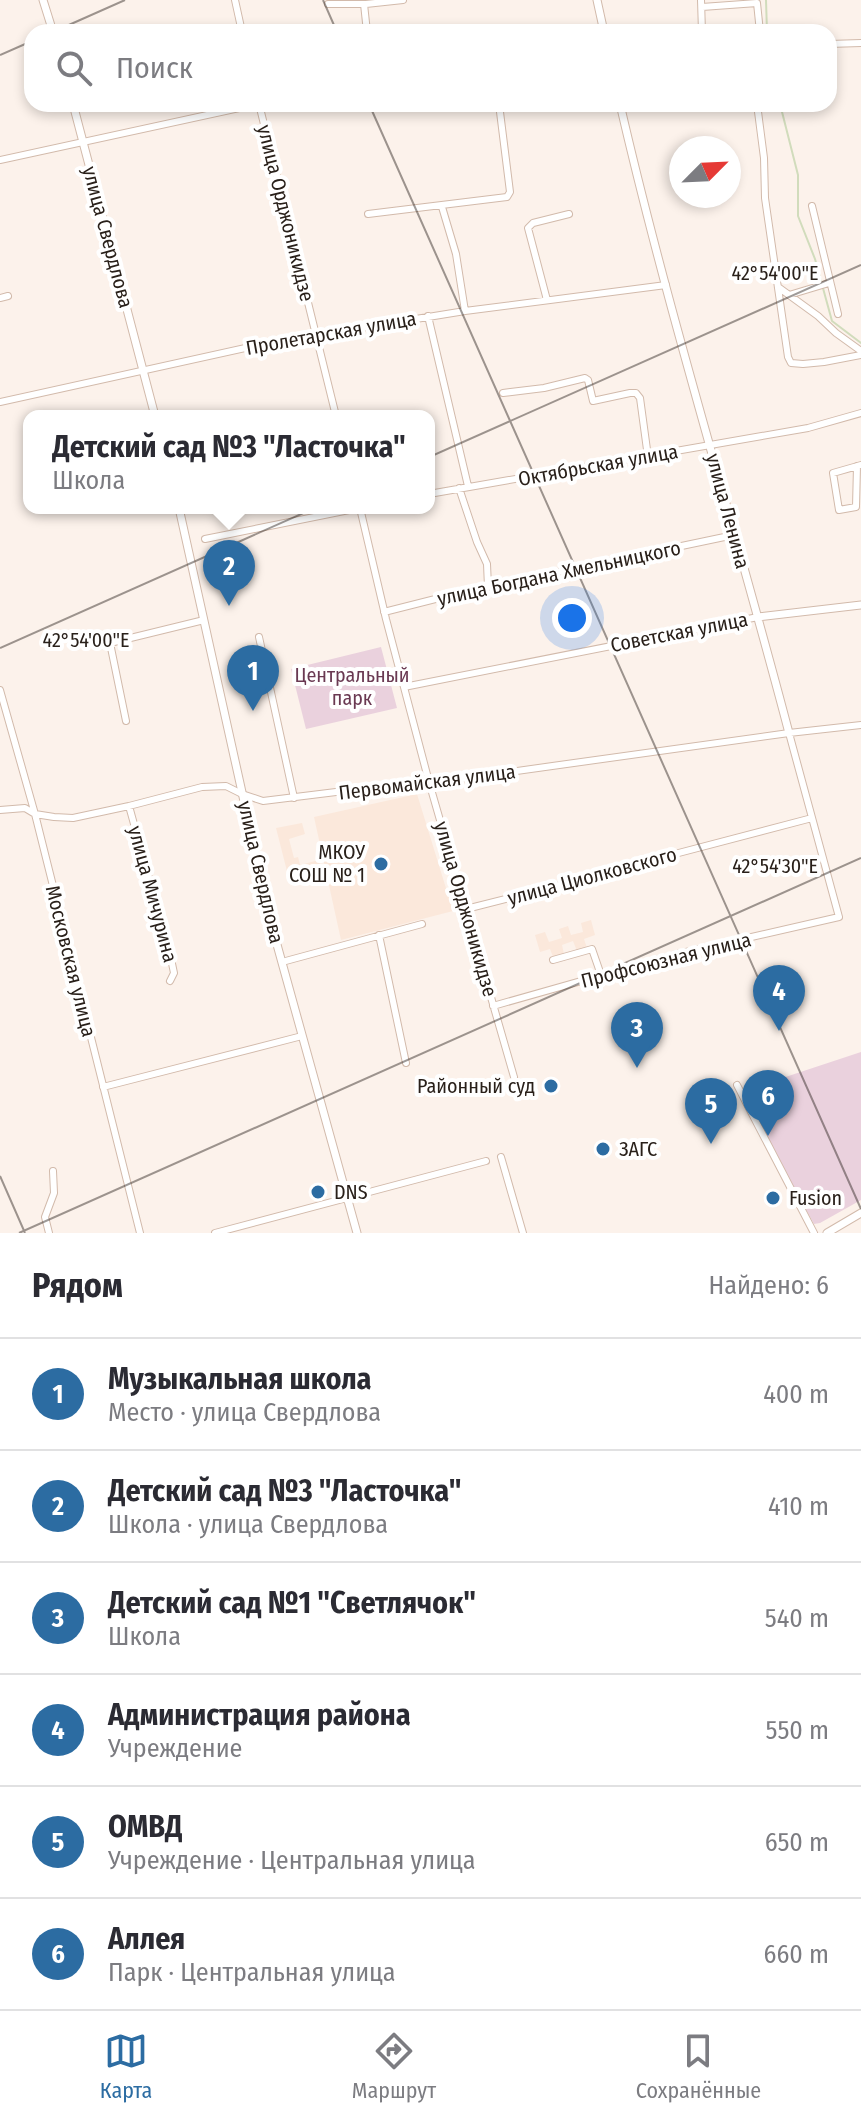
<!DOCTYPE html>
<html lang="ru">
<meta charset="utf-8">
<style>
:root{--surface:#fff;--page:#f7f7f7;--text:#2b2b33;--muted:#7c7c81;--line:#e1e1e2;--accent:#2c6ca2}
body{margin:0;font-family:"Fira Sans Condensed",sans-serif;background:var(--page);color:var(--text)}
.compass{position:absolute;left:669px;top:136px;width:72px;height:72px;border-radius:50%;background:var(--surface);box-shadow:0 4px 12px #0003;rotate:66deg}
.you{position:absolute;left:572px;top:618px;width:28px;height:28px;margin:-20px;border:6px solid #fff;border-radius:50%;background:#1a73e8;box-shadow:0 0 0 12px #1a73e833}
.badge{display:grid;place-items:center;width:52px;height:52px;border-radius:50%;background:var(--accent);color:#fff;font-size:26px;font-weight:700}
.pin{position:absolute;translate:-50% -66px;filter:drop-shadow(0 2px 4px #0008)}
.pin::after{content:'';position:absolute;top:42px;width:28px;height:24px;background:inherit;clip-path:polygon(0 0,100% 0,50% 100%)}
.popup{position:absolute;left:23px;top:410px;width:412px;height:104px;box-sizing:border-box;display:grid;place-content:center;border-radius:16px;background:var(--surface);filter:drop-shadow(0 2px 6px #0005);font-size:26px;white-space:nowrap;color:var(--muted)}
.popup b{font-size:30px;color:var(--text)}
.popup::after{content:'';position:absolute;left:50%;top:100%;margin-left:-16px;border:16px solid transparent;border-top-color:var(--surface)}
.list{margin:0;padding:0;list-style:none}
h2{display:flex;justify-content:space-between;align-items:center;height:104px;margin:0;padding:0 32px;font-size:34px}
h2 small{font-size:26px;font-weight:400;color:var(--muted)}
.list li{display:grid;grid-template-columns:52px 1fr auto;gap:24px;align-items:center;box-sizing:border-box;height:112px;padding:0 32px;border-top:2px solid var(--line)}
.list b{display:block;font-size:30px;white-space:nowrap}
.list p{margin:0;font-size:26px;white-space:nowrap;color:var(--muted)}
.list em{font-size:26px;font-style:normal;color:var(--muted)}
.icon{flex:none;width:44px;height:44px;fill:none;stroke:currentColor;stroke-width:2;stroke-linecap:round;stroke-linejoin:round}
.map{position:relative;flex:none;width:861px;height:1233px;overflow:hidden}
.search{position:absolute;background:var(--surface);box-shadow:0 4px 12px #0003;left:24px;right:24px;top:24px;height:88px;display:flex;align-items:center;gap:20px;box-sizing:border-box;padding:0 28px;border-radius:24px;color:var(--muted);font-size:30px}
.sheet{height:776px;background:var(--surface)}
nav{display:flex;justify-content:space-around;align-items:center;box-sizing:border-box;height:112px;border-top:2px solid var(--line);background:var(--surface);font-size:22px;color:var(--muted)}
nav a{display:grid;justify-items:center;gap:4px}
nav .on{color:var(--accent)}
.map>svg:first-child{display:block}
.built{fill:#fbe8db}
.green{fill:#ead1dd}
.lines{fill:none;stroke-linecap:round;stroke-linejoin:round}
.stream{stroke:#d1dcbc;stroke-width:2}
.minor-casing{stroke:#d2baab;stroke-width:8}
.tertiary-casing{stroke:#d2baab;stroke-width:9}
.minor{stroke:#fff;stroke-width:6}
.tertiary{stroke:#fff;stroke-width:7}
.ticks{fill:none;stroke:#29201a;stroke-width:2;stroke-opacity:0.45}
.poi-dot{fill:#2c6ca2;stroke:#fff;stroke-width:3}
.labels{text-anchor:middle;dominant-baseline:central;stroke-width:8;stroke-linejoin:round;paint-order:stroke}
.street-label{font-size:20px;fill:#29201a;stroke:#fff}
.park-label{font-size:20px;fill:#6a3952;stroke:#fff}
.poi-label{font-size:20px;fill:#29201a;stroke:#fff;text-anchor:start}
.ticks-label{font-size:20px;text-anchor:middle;fill:#29201a;stroke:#fff;stroke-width:8;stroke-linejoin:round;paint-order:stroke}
</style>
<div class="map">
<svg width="861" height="1233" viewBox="0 0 861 1233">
<rect width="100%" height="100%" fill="#fcf2eb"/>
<!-- built -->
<path class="built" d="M417 794 453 911 341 940 314 817Z
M302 823 305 834 289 839 294 858 298 857 300 865 319 860 321 869 298 874V877L289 879 276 828Z
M591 920 595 935 584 939 587 948 577 951 573 941 562 945 564 954 553 957 550 949 540 952 535 935 545 932 549 942 562 938 559 929 568 926 571 935 583 932 581 923Z"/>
<!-- green -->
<path class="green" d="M381 647 397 708 306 729 291 669Z
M861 1052V1200L820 1223 814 1224 742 1094 747 1096 746 1090Z"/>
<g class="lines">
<!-- stream -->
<path class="stream" d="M766 0 767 32
M780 104 798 175V216L815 259 832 321 861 343"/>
<!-- minor casing -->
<g class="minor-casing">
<path id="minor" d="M235 0 242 32
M701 0 702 32
M328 4H366L403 0
M364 4 367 32
M702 7 757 3 760 32
M829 44 861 43
M259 104 336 416
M757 104 764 158 765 198 788 357 791 363 803 364 824 362 861 355
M0 160 258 104
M812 206 838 314
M442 207 456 254 465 311
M368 214 507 197 510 192 499 104
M778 287 818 316 836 333 861 351
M789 295 829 283
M0 298 8 296
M547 300 528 228 533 223 569 214
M428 316 468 486
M503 393 544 388 585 378 588 380 593 401 630 393H636L640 398 648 457
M0 402 268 343 465 311 666 285
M857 466 856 507 839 510 833 473 861 465
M459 488 477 542 487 564 488 587
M429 494 808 428 861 413
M360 508 386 619 429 782 514 1077
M205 539 359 508
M384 612 467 591 734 535
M259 637 294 798
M404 687 758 617
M0 690 35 814 140 1233
M126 721 110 643 204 620
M129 806 170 954 174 973 170 981
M0 810 25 808 35 814 54 817 73 818 129 806 202 787 226 786 242 794 263 801 417 782 459 779 789 733 861 725
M466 909 601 875 629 866 812 818
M379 935 406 1063
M553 960 592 949 601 975
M282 962 422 924
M493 1006 673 955 839 917 789 733
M737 1085 814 1233
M103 1087 302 1036
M501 1157 523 1233
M49 1233 45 1217 54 1193 53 1171
M215 1233 486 1161"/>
</g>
<!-- tertiary casing -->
<g class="tertiary-casing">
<path id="tertiary" d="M43 0 53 32
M597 0 604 32
M73 104 155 416
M620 104C669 316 734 523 789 733
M179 508 271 923 357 1233
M758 617 861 605
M827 1233 861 1213"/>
</g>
<!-- minor -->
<use href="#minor" class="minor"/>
<!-- tertiary -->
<use href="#tertiary" class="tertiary"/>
</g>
<!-- ticks -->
<path class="ticks" d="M323 0 337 32M53 32 125 0M0 55 32 41M369 104 861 1209M0 648 861 265M0 1176 25 1233M19 1233 861 858"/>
<!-- markers -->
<g class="poi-dot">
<circle cx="381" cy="864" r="8"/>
<circle cx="551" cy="1086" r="8"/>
<circle cx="603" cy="1149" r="8"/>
<circle cx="318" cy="1192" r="8"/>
<circle cx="773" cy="1198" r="8"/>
</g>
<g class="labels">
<!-- street labels -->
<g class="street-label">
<text transform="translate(286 213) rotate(76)">улица Орджоникидзе</text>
<text transform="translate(108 237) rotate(75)">улица Свердлова</text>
<text transform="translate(331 333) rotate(-10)">Пролетарская улица</text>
<text transform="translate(598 465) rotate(-10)">Октябрьская улица</text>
<text transform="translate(728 511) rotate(75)">улица Ленина</text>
<text transform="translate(559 573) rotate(-12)">улица Богдана Хмельницкого</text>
<text transform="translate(679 632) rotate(-11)">Советская улица</text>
<text transform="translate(427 782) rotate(-7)">Первомайская улица</text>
<text transform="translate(261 872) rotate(77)">улица Свердлова</text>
<text transform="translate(592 876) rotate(-15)">улица Циолковского</text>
<text transform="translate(153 894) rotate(75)">улица Мичурина</text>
<text transform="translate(466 909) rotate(74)">улица Орджоникидзе</text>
<text transform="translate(666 960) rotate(-14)">Профсоюзная улица</text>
<text transform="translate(71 961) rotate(76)">Московская улица</text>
</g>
<!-- park labels -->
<g class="park-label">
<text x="352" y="675">Центральный<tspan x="352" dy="23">парк</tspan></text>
</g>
<!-- poi labels -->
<g class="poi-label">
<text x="365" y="852" text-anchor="end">МКОУ<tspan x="365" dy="23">СОШ № 1</tspan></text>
<text x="535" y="1086" text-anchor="end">Районный суд</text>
<text x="619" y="1149">ЗАГС</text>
<text x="334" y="1192">DNS</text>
<text x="789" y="1198">Fusion</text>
</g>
</g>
<g class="ticks-label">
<text x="775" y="280">42°54'00"E</text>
<text x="86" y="647">42°54'00"E</text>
<text x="775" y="873">42°54'30"E</text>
</g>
</svg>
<svg class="compass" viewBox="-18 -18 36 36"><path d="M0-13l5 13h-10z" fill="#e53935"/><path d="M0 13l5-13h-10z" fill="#7c7c81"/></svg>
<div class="you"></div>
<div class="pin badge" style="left:253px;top:711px">1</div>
<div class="pin badge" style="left:229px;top:606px">2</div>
<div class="popup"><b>Детский сад №3 &quot;Ласточка&quot;</b>Школа</div>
<div class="pin badge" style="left:637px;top:1068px">3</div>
<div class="pin badge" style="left:779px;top:1031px">4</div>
<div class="pin badge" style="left:711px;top:1144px">5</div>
<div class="pin badge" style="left:768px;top:1136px">6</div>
<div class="search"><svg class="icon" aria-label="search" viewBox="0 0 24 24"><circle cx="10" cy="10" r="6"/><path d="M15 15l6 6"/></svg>Поиск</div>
</div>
<section class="sheet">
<h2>Рядом<small>Найдено: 6</small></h2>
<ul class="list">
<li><span class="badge">1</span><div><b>Музыкальная школа</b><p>Место · улица Свердлова</p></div><em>400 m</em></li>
<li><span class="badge">2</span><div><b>Детский сад №3 &quot;Ласточка&quot;</b><p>Школа · улица Свердлова</p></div><em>410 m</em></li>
<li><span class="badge">3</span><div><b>Детский сад №1 &quot;Светлячок&quot;</b><p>Школа</p></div><em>540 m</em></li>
<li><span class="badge">4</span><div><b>Администрация района</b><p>Учреждение</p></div><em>550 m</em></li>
<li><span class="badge">5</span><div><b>ОМВД</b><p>Учреждение · Центральная улица</p></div><em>650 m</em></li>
<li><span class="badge">6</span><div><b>Аллея</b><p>Парк · Центральная улица</p></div><em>660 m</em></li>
</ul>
</section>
<nav>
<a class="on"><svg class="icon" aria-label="map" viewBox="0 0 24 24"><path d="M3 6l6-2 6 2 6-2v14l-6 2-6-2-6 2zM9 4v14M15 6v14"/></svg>Карта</a>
<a><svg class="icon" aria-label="directions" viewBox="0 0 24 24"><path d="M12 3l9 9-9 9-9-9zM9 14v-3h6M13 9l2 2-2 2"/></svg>Маршрут</a>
<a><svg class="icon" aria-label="saved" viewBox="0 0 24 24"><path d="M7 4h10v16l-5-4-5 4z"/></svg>Сохранённые</a>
</nav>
